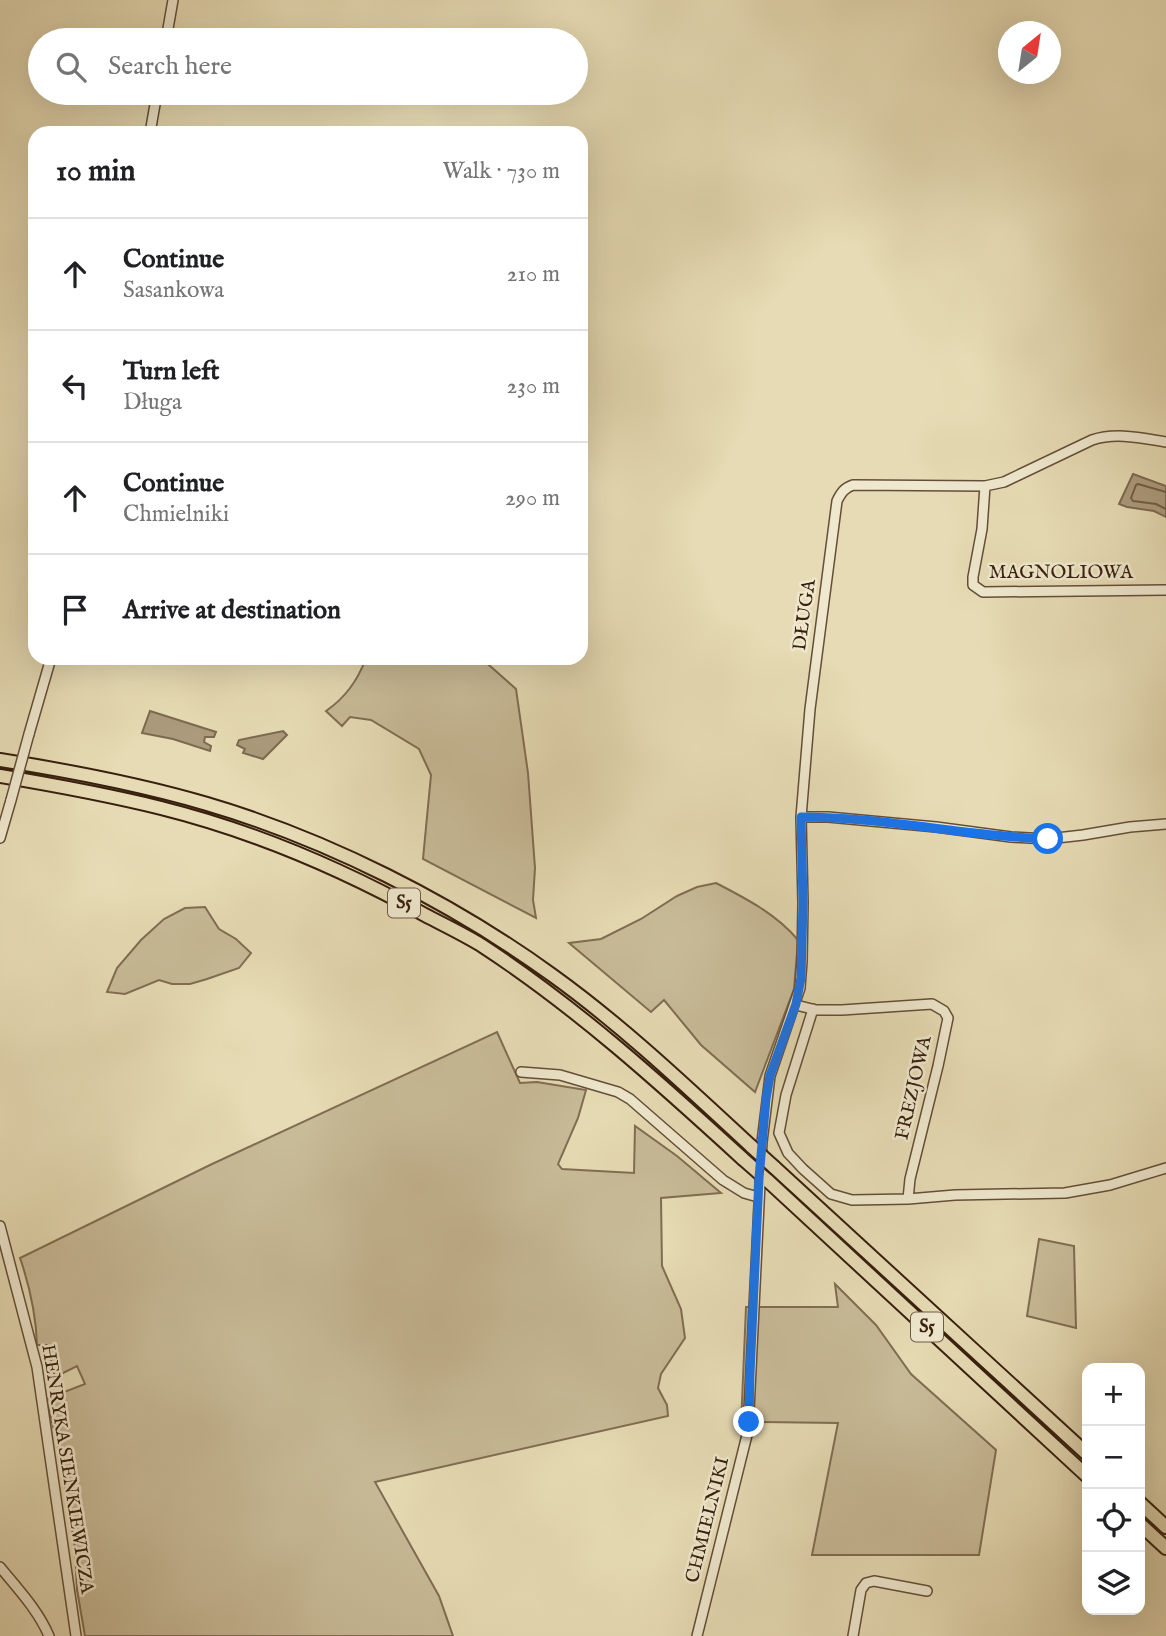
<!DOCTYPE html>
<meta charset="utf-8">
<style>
:root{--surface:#fff;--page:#f6f6f6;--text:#202124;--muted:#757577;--line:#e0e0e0}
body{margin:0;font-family:"IM FELL English",serif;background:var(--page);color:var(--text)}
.controls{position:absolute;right:21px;bottom:21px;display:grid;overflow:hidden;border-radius:14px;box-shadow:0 7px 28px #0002}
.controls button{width:63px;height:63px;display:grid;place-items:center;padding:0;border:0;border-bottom:2px solid var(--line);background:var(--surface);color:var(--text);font:35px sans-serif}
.compass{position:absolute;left:998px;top:21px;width:63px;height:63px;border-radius:50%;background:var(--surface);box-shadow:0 7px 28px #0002;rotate:30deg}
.stop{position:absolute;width:21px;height:21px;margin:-16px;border:5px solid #1a73e8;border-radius:50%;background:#fff}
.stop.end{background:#1a73e8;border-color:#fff;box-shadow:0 2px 7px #0008}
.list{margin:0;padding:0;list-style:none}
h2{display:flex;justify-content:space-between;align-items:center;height:91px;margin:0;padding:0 28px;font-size:30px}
h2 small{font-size:23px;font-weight:400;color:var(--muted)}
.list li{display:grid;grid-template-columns:46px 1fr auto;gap:21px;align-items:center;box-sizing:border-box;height:112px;padding:0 28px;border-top:2px solid var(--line)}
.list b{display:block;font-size:26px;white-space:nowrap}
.list p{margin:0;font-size:23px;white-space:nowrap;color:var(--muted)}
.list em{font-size:23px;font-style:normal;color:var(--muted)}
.icon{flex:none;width:38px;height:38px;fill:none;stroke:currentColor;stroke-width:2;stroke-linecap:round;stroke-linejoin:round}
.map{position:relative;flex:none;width:1166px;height:1636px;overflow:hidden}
.search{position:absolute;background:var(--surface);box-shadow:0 7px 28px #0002;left:28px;top:28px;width:560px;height:77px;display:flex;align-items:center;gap:18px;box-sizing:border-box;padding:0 24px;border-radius:38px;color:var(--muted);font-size:26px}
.panel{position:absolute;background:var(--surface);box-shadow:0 7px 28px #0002;left:28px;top:126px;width:560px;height:539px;border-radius:21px}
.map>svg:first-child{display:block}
.green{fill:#c8bb98;stroke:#806d53;stroke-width:2}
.water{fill:#ab9b7c;stroke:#7d6950;stroke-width:2}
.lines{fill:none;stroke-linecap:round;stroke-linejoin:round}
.shore{stroke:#725d45;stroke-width:2}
.minor-casing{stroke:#644e38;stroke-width:12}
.highway-casing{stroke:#381f0e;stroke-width:16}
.minor{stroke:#efe8ce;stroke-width:9}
.highway{stroke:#e6dbb4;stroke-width:12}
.minor-bridge-casing{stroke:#644e38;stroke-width:12;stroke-linecap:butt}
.highway-bridge-casing{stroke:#381f0e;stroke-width:16;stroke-linecap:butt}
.minor-bridge{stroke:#efe8ce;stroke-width:9}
.highway-bridge{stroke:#e6dbb4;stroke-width:12}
.route{stroke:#1a73e8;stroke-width:9}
.labels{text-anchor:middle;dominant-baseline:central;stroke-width:5;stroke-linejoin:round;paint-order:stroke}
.shield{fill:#efe8ce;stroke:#6f5b48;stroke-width:2}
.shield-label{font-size:18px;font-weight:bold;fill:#381f0e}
.street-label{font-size:19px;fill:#381f0e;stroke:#efe8ce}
</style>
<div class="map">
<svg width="1166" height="1636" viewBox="0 0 1166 1636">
<rect width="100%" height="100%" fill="#e6dbb4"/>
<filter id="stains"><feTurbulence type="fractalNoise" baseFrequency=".00286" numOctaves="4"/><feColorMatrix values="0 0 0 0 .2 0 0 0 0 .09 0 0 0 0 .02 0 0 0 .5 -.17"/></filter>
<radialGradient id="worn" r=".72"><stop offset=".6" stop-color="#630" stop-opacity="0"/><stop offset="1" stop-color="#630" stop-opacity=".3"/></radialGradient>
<!-- green -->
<path class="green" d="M366 658H481L516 689 528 773 535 868 533 900 536 918 423 859 431 775 419 749 371 720 350 717 342 726 326 711C345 698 358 680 366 658Z
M716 883C747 899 776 914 798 940L794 989 755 1092 701 1045 664 1000 651 1012 569 943 601 939 641 919 677 896 697 887Z
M205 907 219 929 236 939 251 953 239 968 207 979 190 984H172L159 980 125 994 107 992 117 968 141 940 164 919 185 908Z
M497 1032 520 1083 537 1082 586 1090 578 1118 558 1164 562 1169 634 1173 635 1126 677 1156 721 1193 661 1198 662 1266 681 1309 685 1338 661 1374 658 1388 667 1405 668 1416 375 1482 439 1596 453 1636H85L77 1590 75 1548 60 1453 46 1399 85 1384 77 1366 55 1377 47 1345H37C36 1315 30 1287 20 1258L210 1165Z
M1039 1239 1074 1246 1076 1328 1027 1316Z
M835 1284 876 1325 911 1374 996 1450 979 1555H812L838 1423 757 1422 741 1425 746 1307H838Z"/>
<!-- water -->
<path class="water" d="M1133 474 1166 486V517L1154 511 1127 507 1119 504Z
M150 711 216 732 214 737H205L204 742 211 746 210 751 173 739 142 733Z
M283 731 287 735 263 759 243 753 245 749 237 745 239 740Z"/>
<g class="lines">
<!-- shore -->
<path class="shore" d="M1166 492 1138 484 1136 485 1131 498 1133 501 1156 504 1166 509"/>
<!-- minor casing -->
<g class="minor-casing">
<path id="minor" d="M166 40 173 0
M150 133 157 93
M985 486 982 529 973 577V585L983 592 1166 590
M29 734 51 658
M801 817H828L936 827 1011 837 1048 839 1083 835 1130 827 1166 824
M0 838 11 800
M796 1005 816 1010H842L932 1004 944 1011 948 1018 938 1066 910 1179 908 1199
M813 1009 786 1095 779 1133 788 1153 803 1169 831 1194 852 1200 908 1199 955 1195 1065 1193 1110 1185 1166 1168
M521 1072 560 1075 618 1092 630 1099 723 1180 744 1193 758 1197
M0 1226 37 1367 76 1636
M0 1567C18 1589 38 1610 49 1636
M697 1636 748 1431 762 1142 770 1076 800 988 802 961 803 903 801 817 810 709 837 501C841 493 844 488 853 485L985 486 1004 482 1092 440C1116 432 1141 438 1166 442
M853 1636 861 1590 866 1583 874 1581 927 1591"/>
</g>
<!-- highway casing -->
<g class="highway-casing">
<path id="highway" d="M0 760C70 771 139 784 207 804 326 839 451 902 552 975 623 1026 687 1087 752 1147
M0 776C54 785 108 795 161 808 253 831 342 869 425 915 444 925 463 934 481 945 576 1007 660 1083 743 1159
M774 1167 1087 1454
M767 1180 1087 1476
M1140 1503 1166 1527
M1140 1524 1166 1548"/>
</g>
<!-- minor -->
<use href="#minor" class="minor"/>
<!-- highway -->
<use href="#highway" class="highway"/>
<!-- minor-bridge casing -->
<g class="minor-bridge-casing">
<path id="minor-bridge" d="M11 800 29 734"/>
</g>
<!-- highway-bridge casing -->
<g class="highway-bridge-casing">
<path id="highway-bridge" d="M752 1147 774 1167
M743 1159 767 1180"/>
</g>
<!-- minor-bridge -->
<use href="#minor-bridge" class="minor-bridge"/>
<!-- highway-bridge -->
<use href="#highway-bridge" class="highway-bridge"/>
</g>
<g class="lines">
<!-- route -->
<path class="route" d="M749 1422 750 1373 759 1178 766 1099 770 1076 796 1004 801 978 803 903 801 817C884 817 965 836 1048 839"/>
</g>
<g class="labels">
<!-- shield labels -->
<g class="shield">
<rect x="388" y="888.5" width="32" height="29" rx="5"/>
<rect x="911" y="1312.5" width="32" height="29" rx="5"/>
</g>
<g class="shield-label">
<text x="404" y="903">S5</text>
<text x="927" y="1327">S5</text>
</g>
<!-- street labels -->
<g class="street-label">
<text x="1061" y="573">MAGNOLIOWA</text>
<text transform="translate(805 615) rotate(-82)">DŁUGA</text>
<text transform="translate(914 1088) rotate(-77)">FREZJOWA</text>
<text transform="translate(67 1469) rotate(81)">HENRYKA SIENKIEWICZA</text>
<text transform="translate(708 1520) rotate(-76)">CHMIELNIKI</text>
</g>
</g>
<rect width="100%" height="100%" filter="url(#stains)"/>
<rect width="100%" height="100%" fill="url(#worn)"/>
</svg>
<div class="controls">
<button>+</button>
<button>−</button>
<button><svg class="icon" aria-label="locate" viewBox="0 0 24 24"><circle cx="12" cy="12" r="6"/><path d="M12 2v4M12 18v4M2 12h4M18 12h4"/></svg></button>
<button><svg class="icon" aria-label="layers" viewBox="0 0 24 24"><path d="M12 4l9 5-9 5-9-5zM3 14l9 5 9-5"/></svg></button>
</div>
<svg class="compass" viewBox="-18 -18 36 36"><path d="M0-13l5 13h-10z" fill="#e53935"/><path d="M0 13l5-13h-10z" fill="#757577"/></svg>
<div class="stop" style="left:1048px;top:839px"></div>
<div class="stop end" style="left:749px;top:1422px"></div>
<div class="search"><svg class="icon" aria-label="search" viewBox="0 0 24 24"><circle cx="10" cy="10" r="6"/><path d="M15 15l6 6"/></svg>Search here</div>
<section class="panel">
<h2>10 min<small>Walk · 730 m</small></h2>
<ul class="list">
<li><svg class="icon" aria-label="ahead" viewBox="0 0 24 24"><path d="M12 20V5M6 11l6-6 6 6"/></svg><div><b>Continue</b><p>Sasankowa</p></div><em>210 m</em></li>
<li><svg class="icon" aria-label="left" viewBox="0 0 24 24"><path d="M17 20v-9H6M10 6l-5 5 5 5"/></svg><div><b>Turn left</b><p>Długa</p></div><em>230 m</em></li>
<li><svg class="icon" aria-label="ahead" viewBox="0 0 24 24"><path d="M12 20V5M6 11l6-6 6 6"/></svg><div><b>Continue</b><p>Chmielniki</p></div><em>290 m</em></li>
<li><svg class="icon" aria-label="arrive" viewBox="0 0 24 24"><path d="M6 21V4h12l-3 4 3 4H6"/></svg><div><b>Arrive at destination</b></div></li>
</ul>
</section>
</div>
